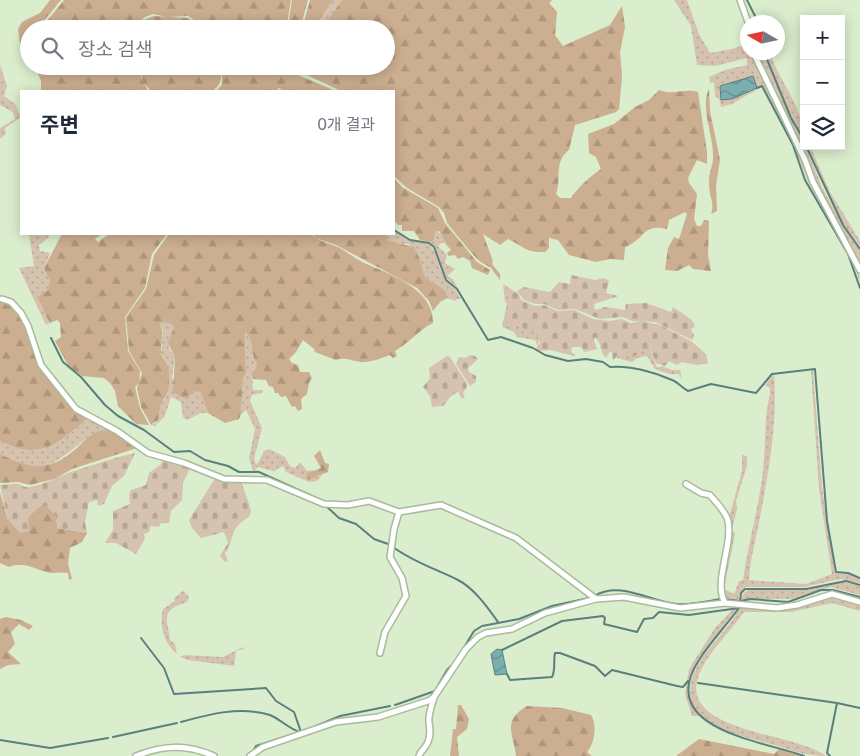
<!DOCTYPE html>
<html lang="ko">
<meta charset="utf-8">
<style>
:root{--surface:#fff;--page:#f6f6f7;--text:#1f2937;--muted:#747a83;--line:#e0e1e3}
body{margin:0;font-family:"Public Sans","Noto Sans KR",sans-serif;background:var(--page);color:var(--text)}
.controls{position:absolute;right:15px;top:15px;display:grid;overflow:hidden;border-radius:0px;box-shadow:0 2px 12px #0003}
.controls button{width:45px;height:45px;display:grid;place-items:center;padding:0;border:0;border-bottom:1px solid var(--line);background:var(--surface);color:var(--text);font:25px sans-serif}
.compass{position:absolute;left:740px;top:15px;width:45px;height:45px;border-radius:50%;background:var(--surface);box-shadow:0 2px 12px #0003;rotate:279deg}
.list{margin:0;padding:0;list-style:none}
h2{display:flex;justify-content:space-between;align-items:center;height:65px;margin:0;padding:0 20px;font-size:21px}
h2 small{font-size:16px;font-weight:400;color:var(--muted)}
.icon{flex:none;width:28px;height:28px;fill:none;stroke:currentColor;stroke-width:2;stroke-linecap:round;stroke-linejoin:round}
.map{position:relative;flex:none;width:860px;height:756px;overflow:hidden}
.search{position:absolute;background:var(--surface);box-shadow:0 2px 12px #0003;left:20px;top:20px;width:375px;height:55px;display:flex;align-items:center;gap:12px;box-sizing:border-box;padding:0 18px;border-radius:28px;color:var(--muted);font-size:19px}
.panel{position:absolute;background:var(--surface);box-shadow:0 2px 12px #0003;left:20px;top:90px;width:375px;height:145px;border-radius:0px}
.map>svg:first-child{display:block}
.grass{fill:url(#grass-dots)}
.forest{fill:url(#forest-firs)}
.cemetery{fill:url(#cemetery-stones)}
.water{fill:url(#water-waves);stroke:#5a807d}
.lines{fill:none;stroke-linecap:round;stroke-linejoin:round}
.stream{stroke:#5a807d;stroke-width:2}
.minor-casing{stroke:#a8bb9b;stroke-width:8}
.minor{stroke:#fff;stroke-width:5}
</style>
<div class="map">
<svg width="860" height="756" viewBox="0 0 860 756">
<defs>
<pattern id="grass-dots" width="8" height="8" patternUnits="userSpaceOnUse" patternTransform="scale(1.25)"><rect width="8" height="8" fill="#d6c3af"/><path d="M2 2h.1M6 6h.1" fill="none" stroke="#b6a795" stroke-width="1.8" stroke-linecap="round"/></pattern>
<pattern id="forest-firs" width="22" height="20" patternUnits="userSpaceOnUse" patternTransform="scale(1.25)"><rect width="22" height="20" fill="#ccae90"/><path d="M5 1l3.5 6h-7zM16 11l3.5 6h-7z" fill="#ae957b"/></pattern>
<pattern id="cemetery-stones" width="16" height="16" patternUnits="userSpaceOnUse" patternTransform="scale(1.25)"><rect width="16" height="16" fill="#d6c3af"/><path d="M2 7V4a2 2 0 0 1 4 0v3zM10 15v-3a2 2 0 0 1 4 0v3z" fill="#b6a795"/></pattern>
<pattern id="water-waves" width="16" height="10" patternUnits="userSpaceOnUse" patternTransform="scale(1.25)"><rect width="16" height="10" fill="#7bafaf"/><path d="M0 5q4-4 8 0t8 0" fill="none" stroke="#638d8c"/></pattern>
</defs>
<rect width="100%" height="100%" fill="#daedcc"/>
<!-- grass -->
<path class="grass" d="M333 0H342L322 29H313Z
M674 0H687L699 34 710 53 736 48 747 43 748 52 752 53C770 92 787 132 807 170 822 198 860 254 860 283L849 253 809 184 795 149 763 86 732 104 721 107 719 98 715 97 714 82 710 83 709 77 725 70 747 65V58L715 66 697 65 691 26Z
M756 53H763L796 130 801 136 823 189 843 226 860 251V264L818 185Z
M765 53H770C779 81 804 108 804 138L791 117Z
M0 65 7 86 4 96 15 104 21 117 5 128 6 134 0 139V128L15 119 13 112 0 105Z
M807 146H810L830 192 860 241V246L844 225 824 186Z
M436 230 444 237 451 250 443 242 438 246 447 255 445 263 455 269 447 276 453 279 458 289C454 284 450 282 447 278 438 268 441 253 430 242L434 239Z
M394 231 410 240 429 244C438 253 437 265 444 276 448 285 455 287 461 299H457L455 301 447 298 446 291 425 277 420 259 409 244H393L388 241 386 234H394Z
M29 234H48L49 237 39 245 40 251 50 253 44 268 50 281 47 291 37 297 50 323 46 325 19 268 34 266Z
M503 284 506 286 509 302 507 324H516L524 329 535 327 539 338 538 347 535 340 517 337 514 332 502 327 507 303 505 302Z
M161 322 172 324 174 328 169 348 175 357 172 378 189 393 197 391 201 393 208 413H201L187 420 183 417 181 402 171 397 165 416 155 426 151 425 156 423 161 402 165 400 168 366 161 353 163 330 160 325Z
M245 332C254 341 250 354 257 365L252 375 253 390H263L262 393 252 395 250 401 262 428 254 459 256 464 258 463 264 451 269 449 285 457 290 466 295 468 300 462 307 471 314 470 311 473 318 477 323 474 317 481 309 482 286 472 283 466 274 471 280 473 258 467 255 469 259 471H253L249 458 255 429 246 410 241 414 243 378 246 374Z
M649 346 657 368 662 366 671 370H680L682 380 679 374H669L655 369 647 356 637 358 632 362 617 358 616 355 619 353 628 355 637 351 638 348Z
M811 370H813L822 487 835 573 849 574 860 579V583L840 579 804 587H745L740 593 738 600 725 597 722 592 729 549 730 514 742 471V454L747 457V466L736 501 737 508 732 530 735 534 724 589 734 594 739 581 743 580C748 543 759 508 763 470 766 445 764 418 770 393V388L765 385 774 374C778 423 768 475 759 523 755 543 750 560 749 580L806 584 832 574 819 489Z
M88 418 111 429C103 432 93 434 86 439 50 466 45 478 0 454V441C42 462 58 443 88 418Z
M844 582 860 586V595L830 587 791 599H741L744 593 748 590H807Z
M183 591 189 596 187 602C160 611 167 617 170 640L175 644 177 654C164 643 159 626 163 609L175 601 174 598Z
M832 596 860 604V611L832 603 791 612H744C731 631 713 647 702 668 668 733 794 731 826 756 803 756 789 749 767 743 734 734 674 722 694 673 704 648 729 631 740 607L784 610Z
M733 609H737C714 640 669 677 699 716H692L685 694 689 669 715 628Z
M243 647 244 649 236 651 234 666 188 660 180 657 184 655 223 657Z"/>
<!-- forest -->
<path class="forest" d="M50 0H61C53 9 41 28 29 29V66L21 51 18 29 22 22 40 13Z
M64 0H291L287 24 283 29H207L188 16 167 17 153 14 145 17 132 29H35L47 21Z
M292 0H308L300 29H285L288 25Z
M310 0H333L313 29H302Z
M342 0H552L549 3 557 12 555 35 563 46 610 25 622 6 625 27 620 52 622 77 619 109 616 112 575 125 569 150C553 162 562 179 556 194L560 198H571C579 186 590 177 601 169L596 157 589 153 588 134 614 124 635 107 649 100 659 90C672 96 684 88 698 92L707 152V164L697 160 688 178 689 183 697 194 694 219 697 226H701L704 220 709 221 708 255 711 271 693 269 689 265 677 271 665 270 668 248 674 237 679 239 687 214 685 212 669 220 667 229C642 223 646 239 625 247L624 260 610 259 596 262 569 255 558 240 549 238V248L545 252C526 253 523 246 508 239L500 245 483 234 493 261 492 264 500 274V280L491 268 479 261 469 250 447 223 444 213 439 207 407 188 394 176V91H341L296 70V66H386V29H322Z
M154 16 188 18 205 29H135L146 19Z
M35 66H136L148 91H41V81Z
M138 66H220C222 77 222 86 211 91H151L144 83Z
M222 66H294V70L298 75 336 91H284L279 88 276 91H216L222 85Z
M709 89 710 111 720 160 716 186 717 211 711 214C715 204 709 195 709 184 708 173 714 165 713 154 713 134 700 107 709 89Z
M394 178 402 187 438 208 445 223 477 262 490 270 488 275 472 268 470 261 463 257 458 259 455 255 449 256 447 253 451 250 439 231H436L434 239 430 242 420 240 414 231H402V225H398L394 220Z
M62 234H102L95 239 98 242 109 234H167L152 254 145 288 125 317 128 351 140 371 139 383 135 387 140 408 149 425 136 424 118 406 115 391 110 383 104 378 82 376 69 367 55 341 61 337 60 323 57 320 50 323 37 297 47 291 50 281 44 268Z
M169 234H311C318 241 326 242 335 246 345 250 353 257 362 262 388 274 434 288 433 323 420 329 409 343 395 351L397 356 393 358 390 355C381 358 373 362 363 362 354 362 346 356 336 360L315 352 314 349 303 340 296 352 289 359 292 363 298 365 300 372H309L312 378 309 383 307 394 301 399 302 409 298 411 295 406 292 407 286 396 281 397 278 393H275L273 387 269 386 266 380 253 379 252 375 257 365C250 354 254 340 245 332L246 374 243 378 241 414 239 419 225 423 208 413 201 393 197 391 184 398 173 392 175 357 168 343 174 328 172 324 161 322 160 325C165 333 160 343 161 352 161 357 166 361 168 366 171 375 169 396 161 403L158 420 151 425 141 407 137 388 142 373 129 351 126 317 146 289 154 255Z
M313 234H386L388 241 414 247 420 259 425 277 446 291 447 298 440 302 433 311 429 301 417 288 336 245 316 238Z
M0 299C29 312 29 341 41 367 46 379 56 389 64 399 71 407 78 415 88 418 58 443 42 462 0 441Z
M111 429 137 448 72 469 54 479 30 485 18 482 0 483V454C31 470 51 472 78 447 89 436 95 430 111 429Z
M320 450 325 463 329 464 328 472 308 480 306 474 321 468 314 456Z
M0 492 8 520 28 517 40 506H47L55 515 58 528 87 533 82 542 70 548 68 564 72 579 69 580 68 573C62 572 57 573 52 573 36 571 25 560 9 567L0 563Z
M6 617 21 620 33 626 29 630 19 624 11 632 15 644 8 652 21 664 8 665 0 669V619Z
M458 705H461L469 719 467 729 457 737 459 756H450L453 729H456Z
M527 706 562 708 591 715C597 724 595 744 587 752L592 756H516C513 732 502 721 527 706Z
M699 739 774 754 779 749 801 756H676Z"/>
<!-- cemetery -->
<path class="cemetery" d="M571 275 595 280 604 278 609 281 606 293 618 296 594 304 595 310 605 307 625 310 626 304 646 303 671 312 673 307 692 320 695 326 691 330 694 335 692 340 655 322 632 321 623 317 600 319 575 309 558 310 544 304H535L524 300 517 291 524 287 550 292 559 282 570 284Z
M506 286 519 294 521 300 535 306 544 305 557 311 574 310 593 319 609 321 622 319 631 323 641 321 660 325 691 341 706 354 708 363 697 365 682 362 677 365 669 361 665 366 656 363 649 346H647L645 351 638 348 637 355 633 357 619 353 613 361 612 353 610 351 606 358C599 352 602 343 595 337L594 340 597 349 584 352 581 347H572L571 351 575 356 550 350 538 351 536 348 540 343 535 328 524 329 516 324H506L509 302Z
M470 355 475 356 478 359 468 368 469 372 476 376V382L470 386 456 364 459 357 466 358Z
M447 356 450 357 466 382 467 386 463 394 465 397 462 399 458 392C450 395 448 401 443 406L432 407 430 396 423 387 430 378 429 368Z
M135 453 124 476 112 486 104 504 98 506 97 500 89 502 85 522 87 533 58 528 55 515 47 506H40L28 517 29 531 20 533 8 520 0 485C6 485 14 483 19 484 23 486 25 488 30 487 48 484 61 474 77 470 97 464 116 457 135 453Z
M162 461 181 463 190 468 183 483 182 500 171 511 169 523H161L159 527 151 526 149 532 144 534 145 539 136 554 116 543H105L113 530V511L130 504 129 495 131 490 146 485 149 473 161 464Z
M214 480 241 481 251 510 250 516C244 520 235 526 233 534 230 542 231 546 225 553L228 561 225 562 220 556 228 543 224 532 201 538 192 528 189 520Z"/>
<!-- water -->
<path class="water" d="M753 76 757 88 732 99 721 100 720 86Z
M497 649 502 650 507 674 495 675 491 654Z"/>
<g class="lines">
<!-- stream -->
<path class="stream" d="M747 0 758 22
M764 52 791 118 804 140
M757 88 762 86 793 145 805 180 848 254 860 288
M806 146 843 225 860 249
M394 230 410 240 429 243 434 247 446 280 457 289 488 340 501 337 533 348 545 355 568 361 586 359 603 362 610 367C629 365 654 372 672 380 678 382 682 388 688 391L711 384 756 393 772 374 815 369 827 521 836 572 848 573 860 578
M51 338 63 362 81 377 105 405 118 416 144 430 174 452 190 451 205 460 228 466 239 472H259L323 501
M325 505 339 518 356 524 374 539 388 544
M393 547C413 562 436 569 458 580 474 588 488 608 498 622
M594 596C621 580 650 602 677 604 692 605 706 602 720 599
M725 599 740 601 751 599 788 602 821 590H833L860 597
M740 601 741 593 745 589H806L846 581 860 585
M739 608C726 626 710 642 699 660 654 729 763 741 804 756
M141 638 164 668 174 694 266 688 276 701 294 712 301 732
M502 650 562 621 603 616 605 618 604 624 637 632 644 619 653 618 659 612 689 615 739 608
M460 654 474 631 482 626 519 619 552 606 589 598
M507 674 510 680 552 677C556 670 553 661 555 653H560L595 666 605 676 612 670 677 686 683 687 688 681
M698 683 837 703 860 708
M395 705 435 691 447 670 455 662
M181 722C210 714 240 706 270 715 280 719 289 729 300 732
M316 726 340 716 390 706
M113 737 177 723
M0 740 50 748 108 738
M252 753 256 746 284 737
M830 756 827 753 837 703"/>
<!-- minor casing -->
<g class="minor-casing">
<path id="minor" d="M740 0 748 22
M753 52 805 160 813 182 860 270
M2 299 11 302 21 313 28 326 41 365 76 409 117 431 148 453 184 463 224 479 267 480 324 504 348 505 369 501 399 512 441 505 516 538 596 599
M686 484 701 493 710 495C716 502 726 512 728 521 733 546 713 582 725 603
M380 653 385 632 406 596 402 578 390 557 394 529 399 512
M136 756C163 745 186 744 214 756
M250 756 263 747 336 722 378 717 428 701 434 697 466 649 478 637 486 633 512 629 545 613 596 599 624 597 680 608 725 603 777 608 797 605 832 594 860 602
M419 756C421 750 426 748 428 742 431 735 430 729 429 722 428 714 432 705 434 698"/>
</g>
<!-- minor -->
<use href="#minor" class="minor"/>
</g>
</svg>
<div class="controls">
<button>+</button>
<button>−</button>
<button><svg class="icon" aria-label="layers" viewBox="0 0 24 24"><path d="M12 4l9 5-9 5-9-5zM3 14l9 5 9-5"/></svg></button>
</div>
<svg class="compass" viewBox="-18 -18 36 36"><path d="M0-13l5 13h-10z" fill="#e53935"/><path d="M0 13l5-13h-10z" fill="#747a83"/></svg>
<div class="search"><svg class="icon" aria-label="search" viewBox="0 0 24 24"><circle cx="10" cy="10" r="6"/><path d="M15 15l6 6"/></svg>장소 검색</div>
<section class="panel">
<h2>주변<small>0개 결과</small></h2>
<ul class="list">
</ul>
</section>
</div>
